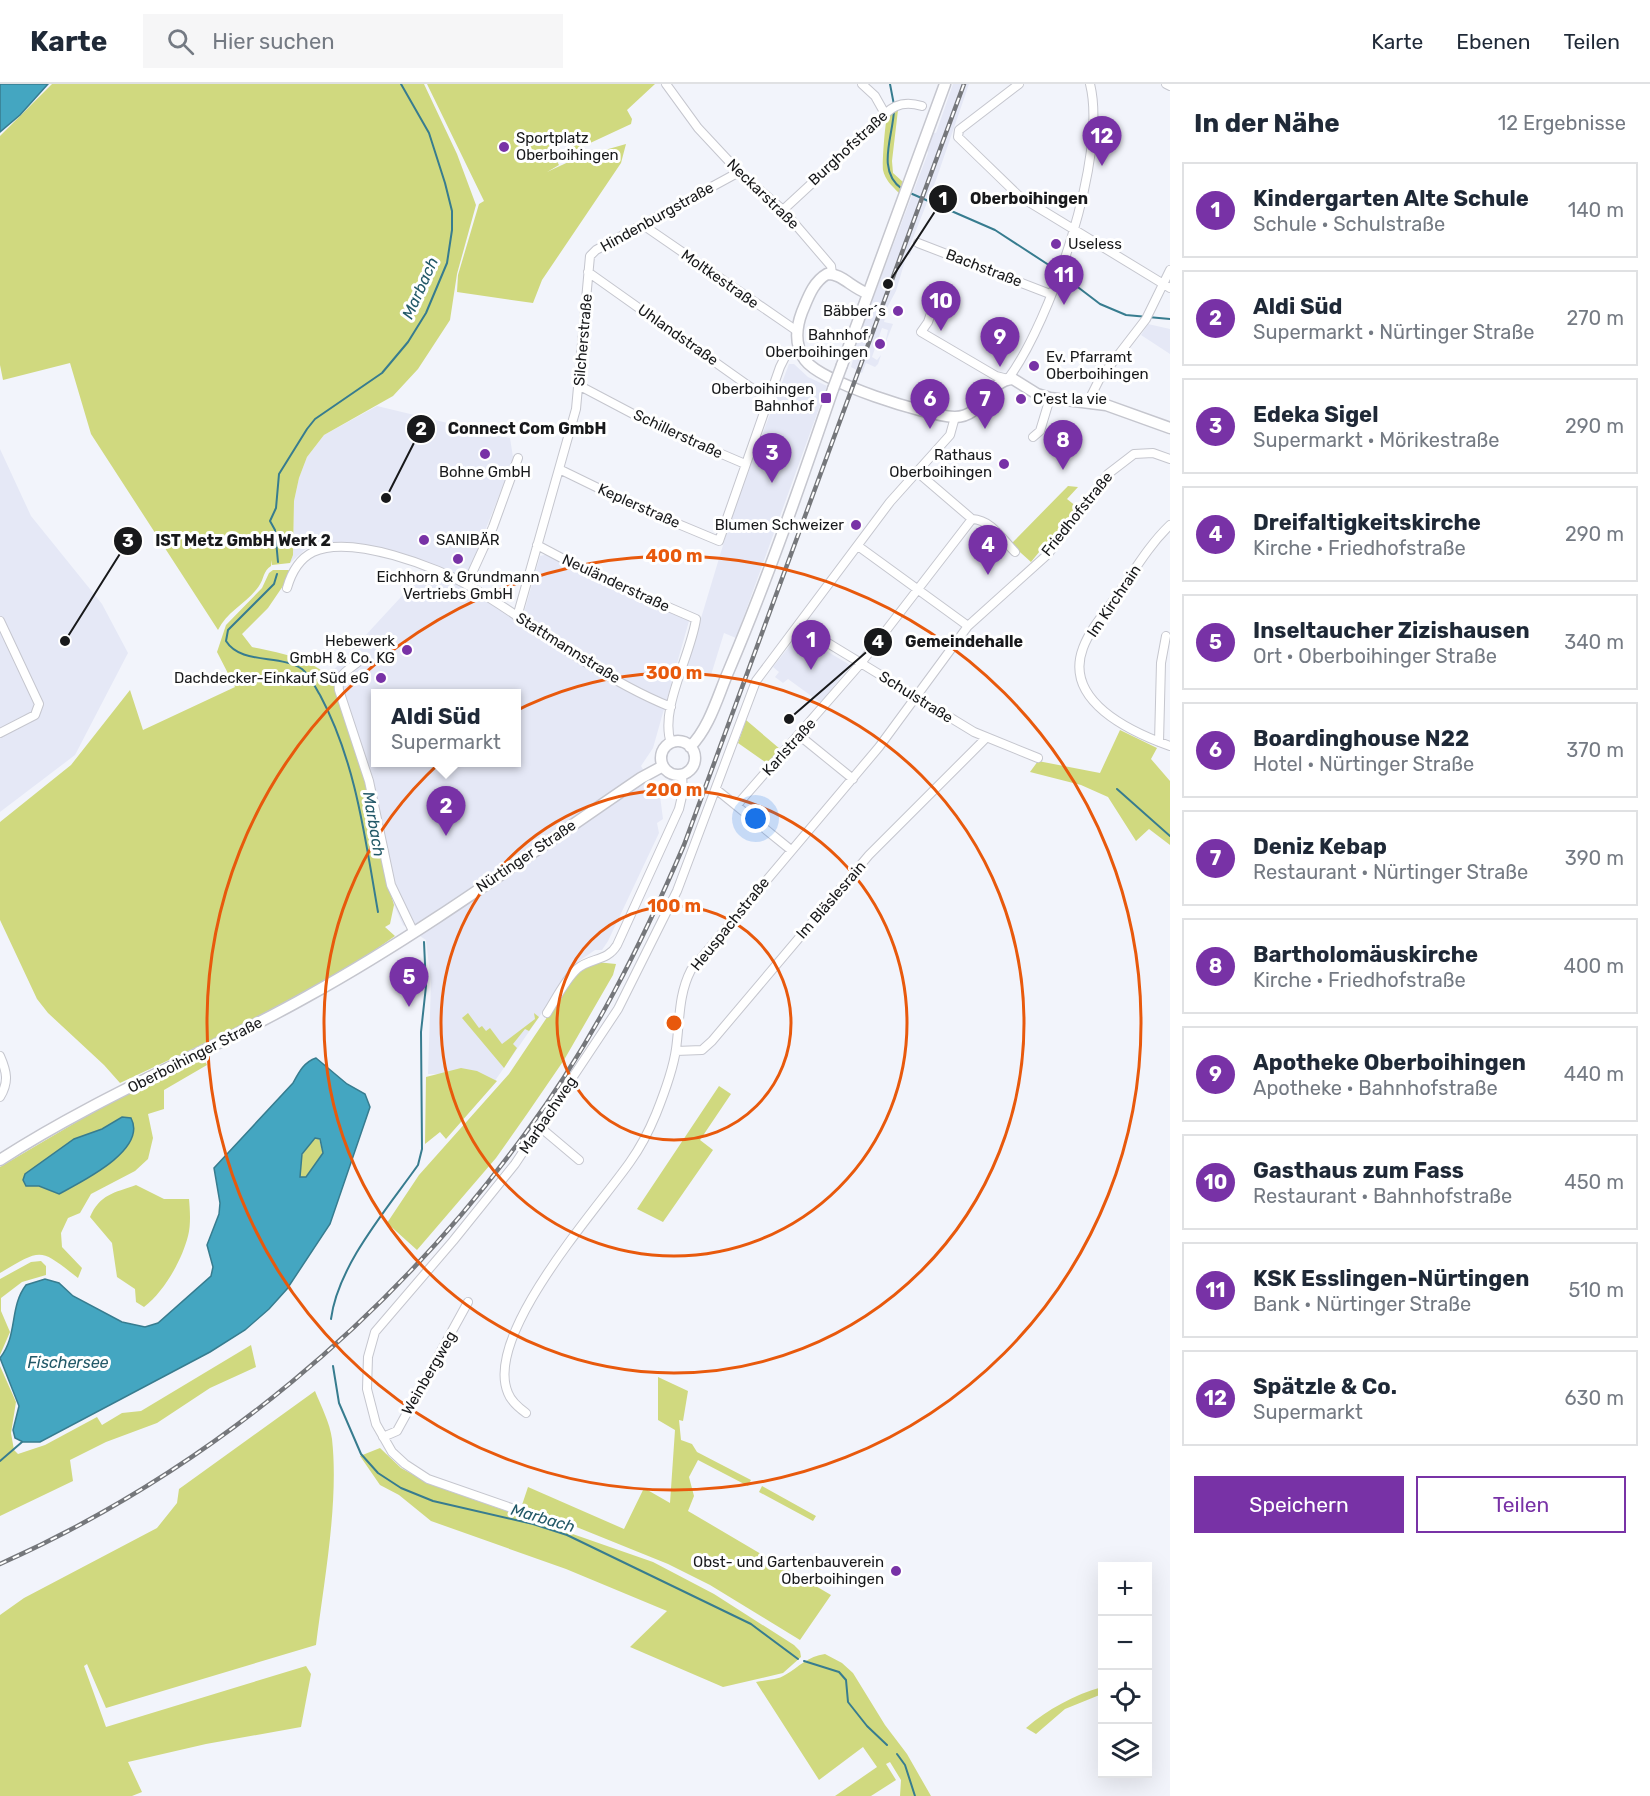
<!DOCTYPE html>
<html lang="de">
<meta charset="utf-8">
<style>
:root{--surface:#fff;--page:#f6f6f7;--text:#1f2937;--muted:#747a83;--line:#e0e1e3;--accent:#7832a6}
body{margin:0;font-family:Rubik,sans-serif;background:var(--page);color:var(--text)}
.controls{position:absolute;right:18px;bottom:18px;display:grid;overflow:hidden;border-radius:0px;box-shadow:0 6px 24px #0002}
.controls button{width:54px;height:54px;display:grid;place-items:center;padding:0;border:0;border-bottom:2px solid var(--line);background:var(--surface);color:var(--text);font:30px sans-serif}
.you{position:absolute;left:756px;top:735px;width:21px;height:21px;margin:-15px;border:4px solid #fff;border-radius:50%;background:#1a73e8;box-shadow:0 0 0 9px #1a73e833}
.badge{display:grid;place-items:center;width:39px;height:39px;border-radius:50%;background:var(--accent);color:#fff;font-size:20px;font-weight:700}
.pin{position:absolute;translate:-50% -50px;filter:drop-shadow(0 2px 3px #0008)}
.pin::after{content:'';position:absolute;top:32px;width:21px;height:18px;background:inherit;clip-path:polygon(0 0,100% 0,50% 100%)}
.popup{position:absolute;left:371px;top:605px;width:150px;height:78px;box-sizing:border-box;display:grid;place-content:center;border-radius:0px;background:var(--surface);filter:drop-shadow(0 2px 4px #0005);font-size:20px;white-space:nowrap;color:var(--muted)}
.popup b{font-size:22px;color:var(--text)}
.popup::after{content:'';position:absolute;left:50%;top:100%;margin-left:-12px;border:12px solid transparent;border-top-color:var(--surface)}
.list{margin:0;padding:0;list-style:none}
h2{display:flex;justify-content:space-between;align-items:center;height:78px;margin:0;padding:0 24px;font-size:26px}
h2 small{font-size:20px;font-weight:400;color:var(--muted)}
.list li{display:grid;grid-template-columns:39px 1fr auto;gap:18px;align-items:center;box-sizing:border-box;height:96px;margin:0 12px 12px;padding:0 12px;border:2px solid var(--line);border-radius:0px}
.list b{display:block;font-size:22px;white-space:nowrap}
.list p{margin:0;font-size:20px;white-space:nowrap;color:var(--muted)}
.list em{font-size:20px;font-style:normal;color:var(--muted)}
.actions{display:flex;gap:12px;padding:18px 24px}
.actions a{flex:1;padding:14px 0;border:2px solid var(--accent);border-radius:0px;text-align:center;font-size:21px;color:var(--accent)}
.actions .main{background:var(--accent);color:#fff}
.icon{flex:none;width:33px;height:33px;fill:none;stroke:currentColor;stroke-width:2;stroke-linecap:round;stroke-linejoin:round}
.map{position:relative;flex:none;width:1170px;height:1712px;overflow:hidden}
header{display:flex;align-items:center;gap:36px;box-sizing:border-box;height:84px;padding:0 30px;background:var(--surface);border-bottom:2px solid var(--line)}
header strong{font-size:28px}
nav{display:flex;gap:33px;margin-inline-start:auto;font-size:21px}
.search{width:420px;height:54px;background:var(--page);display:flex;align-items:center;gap:15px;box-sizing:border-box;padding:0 21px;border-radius:0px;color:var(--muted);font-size:22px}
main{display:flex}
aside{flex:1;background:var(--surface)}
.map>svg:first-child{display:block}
.built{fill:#e5e8f6;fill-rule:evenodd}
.green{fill:#d0d97f;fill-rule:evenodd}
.water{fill:#44a6c1;stroke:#377c8f;stroke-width:1.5;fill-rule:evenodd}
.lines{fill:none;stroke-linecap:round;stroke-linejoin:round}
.stream{stroke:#377c8f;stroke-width:2}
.street-casing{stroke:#c5c6ce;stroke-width:10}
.secondary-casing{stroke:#c5c6ce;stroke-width:13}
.street{stroke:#fff;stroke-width:8}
.secondary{stroke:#fff;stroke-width:10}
.rail-casing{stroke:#75777b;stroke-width:4.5}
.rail{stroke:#fff;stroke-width:2;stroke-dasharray:7;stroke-linecap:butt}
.secondary-bridge-casing{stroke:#c5c6ce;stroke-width:13;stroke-linecap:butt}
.secondary-bridge{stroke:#fff;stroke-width:10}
.ring{fill:none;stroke:#e8590c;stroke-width:3}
.poi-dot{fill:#7832a6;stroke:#fff;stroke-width:2}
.labels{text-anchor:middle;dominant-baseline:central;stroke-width:6;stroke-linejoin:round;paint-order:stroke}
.poi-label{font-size:15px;fill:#18191b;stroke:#fff;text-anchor:end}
.street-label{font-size:15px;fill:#18191b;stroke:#fff}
.water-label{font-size:16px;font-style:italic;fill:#235968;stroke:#fff}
.centre{fill:#e8590c;stroke:#fff;stroke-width:3}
.ring-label{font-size:18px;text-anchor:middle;font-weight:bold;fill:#e8590c;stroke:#fff;stroke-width:6;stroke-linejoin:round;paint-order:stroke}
.leader{fill:none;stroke:#18191b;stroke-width:2}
.callout-dot{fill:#18191b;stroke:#fff;stroke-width:2}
.mark-label{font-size:18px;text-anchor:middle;font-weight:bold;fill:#fff}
.callout-label{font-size:16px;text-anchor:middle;font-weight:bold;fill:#18191b;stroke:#fff;stroke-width:6;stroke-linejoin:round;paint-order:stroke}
</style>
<header>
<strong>Karte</strong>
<div class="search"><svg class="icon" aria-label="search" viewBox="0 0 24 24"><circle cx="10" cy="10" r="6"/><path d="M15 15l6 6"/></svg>Hier suchen</div>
<nav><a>Karte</a><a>Ebenen</a><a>Teilen</a></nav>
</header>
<main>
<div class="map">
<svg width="1170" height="1712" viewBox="0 0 1170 1712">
<rect width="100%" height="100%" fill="#f2f4fb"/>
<!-- built -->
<path class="built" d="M953 0H969L936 96 909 164 912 165 910 171 907 170 896 207 888 222 884 238 893 240 885 260 888 246 882 244 872 273 877 276 881 271 878 280 875 283 866 279 862 289 851 283 853 276 850 275 928 69 926 64 932 48 936 49Z
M1148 240 1170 245V270L1141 251Z
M789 280H794L808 293 827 302 736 554 724 549 711 591 686 584 733 428Z
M377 322 510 354 513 373 509 387 466 494 370 462 338 458 322 459 307 464 290 479 293 471 294 417 299 394 307 373 324 351Z
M0 365 31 432 102 520 128 569 75 671 0 728Z
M548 470 603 499 689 537 653 664 641 682 650 697 656 698 659 704 663 735 657 739 659 749 608 857 602 866H595L579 877 571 887 490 1004 448 990H428L431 899 426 856 403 841 386 803 327 593 425 487 469 506 521 539 540 472ZM376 610H516V678H376Z
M803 553 850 581 821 619 788 595 783 599 775 593 779 588 773 583 795 555Z"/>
<!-- green -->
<path class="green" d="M52 0H424L457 70 476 121 457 190 450 236 418 285 393 312 324 351 307 373 299 394 294 417 293 471 290 479 272 481V476L271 482C263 487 264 495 259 502 247 519 227 527 218 546L91 350 70 279 3 296 0 281V52Z
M427 0H655L627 26 632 35 631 40 573 67 565 51 548 59 559 81 547 88 577 74 626 60 621 79 542 196 533 219 457 208 458 191 479 120 484 117Z
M898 26 892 77 893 89 903 98 899 109C892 102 885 96 883 86 882 80 885 39 887 34 889 29 893 28 898 26Z
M1068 402 1078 403 1067 415 1077 423 1052 459 1048 457 1031 478 1011 460Z
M273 486H289L285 499 268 524 242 550 252 563C281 569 318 575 336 601L368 698 386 794 394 821 390 840 385 843 395 852C311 913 214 954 120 999L104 981 48 929 37 915 0 836V738L71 681 130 606 143 646 235 603 217 568 226 541 262 504 269 489Z
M746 636 780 665 768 680 738 659Z
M1120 646 1157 664 1151 675 1170 697V761L1149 745 1136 757 1108 713 1081 701 1030 688 1038 677 1100 689Z
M596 878 616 880 613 891 564 976 527 1030 496 1074 417 1166 387 1139 419 1091 509 990 570 899 579 888Z
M468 929 479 944 482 942 486 947 490 944 502 960 535 935 534 929 539 933 529 947 525 945 513 960 517 964 504 984 462 934Z
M203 973 207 981 164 1006V1025L148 1030 153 1054 148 1075 135 1087 91 1110 80 1129 68 1134 61 1149 62 1163 82 1184 78 1194C39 1164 43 1164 0 1189V1083L107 1020ZM122 1033 60 1110 39 1102 25 1090 74 1055 102 1045Z
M461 984 477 987 497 997 446 1055 440 1048 425 1060 426 993Z
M719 1002 731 1010 700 1056 713 1066 663 1138 637 1125Z
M315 1054 319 1055 323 1069 305 1094 299 1093C299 1078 302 1063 315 1054Z
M136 1101 164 1115H189C190 1126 191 1141 188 1152 182 1176 164 1208 144 1223L136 1218 135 1205 117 1193 112 1159 90 1133C100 1110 114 1109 136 1101Z
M41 1177 46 1182V1191L22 1198 1 1214V1227L10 1248 0 1271V1195L31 1178Z
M251 1261 256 1283 210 1304 157 1339 106 1358 70 1376 73 1397 0 1432V1282L16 1318 11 1349 14 1366 18 1370 45 1361 97 1333 102 1341 122 1329 141 1327Z
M658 1293 688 1307 683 1337 679 1336 681 1356 692 1360 697 1368 751 1396 748 1402 698 1376 689 1393 694 1412 688 1427 831 1511 800 1556 710 1501 668 1480 522 1421 528 1403 624 1445 644 1404 670 1419 675 1346 658 1336Z
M315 1307C321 1322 330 1339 332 1355 339 1418 324 1497 316 1561L106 1624 87 1580 84 1582 106 1643 306 1582 311 1590 301 1643 206 1660 128 1678 142 1708 132 1712H0V1531L24 1514 157 1444 177 1419 179 1405Z
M380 1364 401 1384 432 1401 653 1478 714 1510 794 1561 800 1567 801 1573 783 1589 723 1603 630 1563 667 1527 566 1485 431 1437 399 1411 380 1401 360 1372Z
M762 1402 816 1432 813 1437 759 1408Z
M825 1570 842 1579 853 1589 885 1641 907 1670 931 1712H900L901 1696 890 1678 886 1680 896 1696 871 1712H835L877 1683 863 1663 819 1696 756 1598C765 1596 778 1596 785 1591 799 1583 808 1572 825 1570Z
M1102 1603V1610L1065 1625 1036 1650 1026 1644C1048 1625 1074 1611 1102 1603Z"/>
<!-- water -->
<path class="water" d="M0 0H48L20 31 0 48Z
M316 974 347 1000 365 1010 370 1023 330 1140 287 1205 269 1225 245 1246 210 1268 40 1358H23L15 1354 13 1346 19 1322 0 1274C18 1252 9 1223 26 1201L45 1195 59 1199 73 1212 122 1238 145 1243 158 1239 211 1192 213 1183 207 1161 219 1130 220 1119 214 1084 293 999C299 988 304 978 316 974ZM315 1054 320 1055 323 1069 306 1093H300L302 1070Z
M122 1033 131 1034C148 1066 81 1098 59 1110L39 1102H26L23 1096 25 1090 74 1055 102 1045Z"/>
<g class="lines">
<!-- stream -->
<path class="stream" d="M890 0 894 21
M894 26C893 53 876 86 902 105
M910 109 995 146 1058 187
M1062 191 1100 220 1126 231 1170 235
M278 478 275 446 270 437 276 424 279 390 307 345 315 335 382 289 408 258 426 229 447 179 452 146V127L445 99 429 49 401 0
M277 490 274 500 228 546 226 557C241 581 280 570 302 585 310 591 315 603 320 611 356 678 365 754 378 828
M1117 705 1170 752
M331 1235C338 1181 387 1125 418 1081L422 1065 421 948 426 902 424 858
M333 1282 339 1319 361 1370 378 1389 401 1404 433 1417 533 1440 567 1451 751 1540 798 1575
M0 1377 22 1358
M804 1577 839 1588 846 1596 848 1618 867 1642 887 1661
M897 1670 905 1681 915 1712"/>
<!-- street casing -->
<g class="street-casing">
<path id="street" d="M666 0 698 44 739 88 783 126 831 182 832 190
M862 0 875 12 884 28
M1019 0 959 46 958 53 1019 112 1170 204
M1166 0 1170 2
M783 126 876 40C889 24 900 15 922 22
M643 141 797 247
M918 159 1050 210
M588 188 767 315
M939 205 928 238 921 248 996 292 1008 295C1051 237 1108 71 1090 0
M580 302 654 341 745 380
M1088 318 1099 296 1146 235 1170 186
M1033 353 1040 347 1050 314
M559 385 635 422 719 457 780 283 786 271 799 266
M916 387 972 435C992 436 1002 455 1015 468
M1170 441C1149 461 1134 487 1118 510 1106 527 1090 545 1083 564 1063 617 1131 648 1170 662
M537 461 592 490 696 535C691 571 659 625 671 659
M858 462 968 542
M467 500 493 443 518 374
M287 504C291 490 299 475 313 468 351 450 437 483 471 503 507 523 540 549 574 571 604 590 638 610 671 623
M517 533 576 325 590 172 596 166 739 88
M0 537 39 620 35 631 0 649
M800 542 974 648 1038 674
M357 579C346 587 337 592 339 606L369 697 391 801 414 849
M800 652 853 695
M1159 658 1161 579 1166 552
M717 706 791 766
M737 721 861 579 972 435
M547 929C556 915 565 896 577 885 591 873 607 878 617 861L679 725 683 708 682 691
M676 967 702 966 712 957 869 771 986 654
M0 972C7 988 9 998 0 1013
M541 1044 579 1076
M526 1329C519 1324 511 1317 508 1309 483 1251 598 1124 630 1078 640 1064 649 1047 656 1030 664 1010 673 987 676 965 680 937 678 911 691 886L879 663 968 542 1048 470 1108 390 1134 370 1153 369 1170 375
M383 1353 397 1347 468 1218
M517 1426 428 1395 405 1380 392 1368 376 1340 367 1305 368 1273 375 1248 453 1157 515 1080 618 925 677 807 756 597 890 418 950 351 955 333"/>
</g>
<!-- secondary casing -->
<g class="secondary-casing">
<path id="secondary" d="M867 209C852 204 841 189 827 190 813 198 808 214 802 228 796 244 794 261 805 276 822 299 925 331 954 333 984 334 987 296 1013 295L1037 310 1050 314 1106 321 1170 344
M842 281 945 0
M661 674a17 17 0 1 1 34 0a17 17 0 1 1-34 0Z
M690 663C710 643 718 611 729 586 768 494 801 399 833 305
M0 1076C97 1013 207 969 308 912 424 848 532 768 641 694L663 682"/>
</g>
<!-- street -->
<use href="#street" class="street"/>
<!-- secondary -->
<use href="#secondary" class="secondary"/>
<!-- rail casing -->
<g class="rail-casing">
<path id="rail" d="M0 1480C210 1386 392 1233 527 1047 592 959 641 861 684 761L964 0"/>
</g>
<!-- rail -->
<use href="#rail" class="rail"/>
<!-- secondary-bridge casing -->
<g class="secondary-bridge-casing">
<path id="secondary-bridge" d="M833 305 842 281"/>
</g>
<!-- secondary-bridge -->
<use href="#secondary-bridge" class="secondary-bridge"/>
</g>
<!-- distance rings -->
<g class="ring">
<circle cx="674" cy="939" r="117"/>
<circle cx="674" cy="939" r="233"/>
<circle cx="674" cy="939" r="350"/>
<circle cx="674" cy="939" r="467"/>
</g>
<!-- markers -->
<g class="poi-dot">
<circle cx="504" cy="63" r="6"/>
<circle cx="1056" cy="160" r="6"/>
<circle cx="898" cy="227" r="6"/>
<circle cx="880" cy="260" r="6"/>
<circle cx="1034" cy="282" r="6"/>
<rect x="820" y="308" width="12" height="12" rx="3"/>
<circle cx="1021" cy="315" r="6"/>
<circle cx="485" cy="370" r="6"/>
<circle cx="1004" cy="380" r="6"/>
<circle cx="856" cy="441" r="6"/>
<circle cx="424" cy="456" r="6"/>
<circle cx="458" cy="475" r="6"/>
<circle cx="407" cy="566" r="6"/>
<circle cx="381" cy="594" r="6"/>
<circle cx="896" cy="1487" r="6"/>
</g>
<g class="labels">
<!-- poi labels -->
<g class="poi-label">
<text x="516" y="54" text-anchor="start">Sportplatz<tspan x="516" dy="17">Oberboihingen</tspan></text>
<text x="1068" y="160" text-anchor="start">Useless</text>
<text x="886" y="227">Bäbber´s</text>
<text x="868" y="251">Bahnhof<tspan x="868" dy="17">Oberboihingen</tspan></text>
<text x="1046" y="273" text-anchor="start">Ev. Pfarramt<tspan x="1046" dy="17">Oberboihingen</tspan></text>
<text x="814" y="305">Oberboihingen<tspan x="814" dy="17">Bahnhof</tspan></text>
<text x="1033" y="315" text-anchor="start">C'est la vie</text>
<text x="992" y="371">Rathaus<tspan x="992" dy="17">Oberboihingen</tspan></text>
<text x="485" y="388" text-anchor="middle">Bohne GmbH</text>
<text x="844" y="441">Blumen Schweizer</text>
<text x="436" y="456" text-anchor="start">SANIBÄR</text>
<text x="458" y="493" text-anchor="middle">Eichhorn &amp; Grundmann<tspan x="458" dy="17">Vertriebs GmbH</tspan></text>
<text x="395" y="557">Hebewerk<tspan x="395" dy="17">GmbH &amp; Co. KG</tspan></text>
<text x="369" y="594">Dachdecker-Einkauf Süd eG</text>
<text x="884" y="1478">Obst- und Gartenbauverein<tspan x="884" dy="17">Oberboihingen</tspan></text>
</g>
<!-- street labels -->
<g class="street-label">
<text transform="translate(848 64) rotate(-43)">Burghofstraße</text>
<text transform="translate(763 110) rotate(44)">Neckarstraße</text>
<text transform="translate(657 133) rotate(-29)">Hindenburgstraße</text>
<text transform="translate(984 184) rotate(21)">Bachstraße</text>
<text transform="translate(720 195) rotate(35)">Moltkestraße</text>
<text transform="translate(678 251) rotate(35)">Uhlandstraße</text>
<text transform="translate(583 256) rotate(-85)">Silcherstraße</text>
<text transform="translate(678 350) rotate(25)">Schillerstraße</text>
<text transform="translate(639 422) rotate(24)">Keplerstraße</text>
<text transform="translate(1077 430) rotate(-51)">Friedhofstraße</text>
<text transform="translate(616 499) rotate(25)">Neuländerstraße</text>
<text transform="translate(1114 517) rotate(-56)">Im Kirchrain</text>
<text transform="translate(568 564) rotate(32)">Stattmannstraße</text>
<text transform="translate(916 613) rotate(32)">Schulstraße</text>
<text transform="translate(789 663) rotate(-48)">Karlstraße</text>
<text transform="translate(526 772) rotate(-34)">Nürtinger Straße</text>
<text transform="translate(831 816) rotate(-49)">Im Bläslesrain</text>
<text transform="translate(730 840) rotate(-51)">Heuspachstraße</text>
<text transform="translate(195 971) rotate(-27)">Oberboihinger Straße</text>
<text transform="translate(548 1031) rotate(-56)">Marbachweg</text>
<text transform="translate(429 1289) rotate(-60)">Weinbergweg</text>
</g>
<!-- water labels -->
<g class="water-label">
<text transform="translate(420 204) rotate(-66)">Marbach</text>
<text transform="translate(374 740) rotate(80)">Marbach</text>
<text x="68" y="1278">Fischersee</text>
<text transform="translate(543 1434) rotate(16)">Marbach</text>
</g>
</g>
<circle cx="674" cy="939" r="9" class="centre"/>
<g class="ring-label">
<text x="674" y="478">400 m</text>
<text x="674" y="595">300 m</text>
<text x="674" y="712">200 m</text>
<text x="674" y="828">100 m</text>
</g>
<!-- callouts -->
<path class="leader" d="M888 200L943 115M386 414L421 345M65 557L128 457M789 635L878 558"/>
<g class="callout-dot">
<circle cx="888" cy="200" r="6"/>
<circle cx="386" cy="414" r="6"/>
<circle cx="65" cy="557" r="6"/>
<circle cx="789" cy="635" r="6"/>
<circle cx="943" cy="115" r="15"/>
<circle cx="421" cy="345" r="15"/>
<circle cx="128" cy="457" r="15"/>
<circle cx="878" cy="558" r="15"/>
</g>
<g class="mark-label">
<text x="943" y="121">1</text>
<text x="421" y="351">2</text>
<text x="128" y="463">3</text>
<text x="878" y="564">4</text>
</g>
<g class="callout-label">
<text x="1029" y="120">Oberboihingen</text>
<text x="527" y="350">Connect Com GmbH</text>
<text x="243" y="462">IST Metz GmbH Werk 2</text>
<text x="964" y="563">Gemeindehalle</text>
</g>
</svg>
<div class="controls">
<button>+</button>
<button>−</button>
<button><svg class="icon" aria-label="locate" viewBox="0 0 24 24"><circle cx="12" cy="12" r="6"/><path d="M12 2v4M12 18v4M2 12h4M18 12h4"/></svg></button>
<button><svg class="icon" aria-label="layers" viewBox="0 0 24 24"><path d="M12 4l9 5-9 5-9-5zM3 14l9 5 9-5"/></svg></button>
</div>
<div class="you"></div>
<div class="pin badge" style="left:811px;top:586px">1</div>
<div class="pin badge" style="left:446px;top:752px">2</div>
<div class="popup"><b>Aldi Süd</b>Supermarkt</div>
<div class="pin badge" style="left:772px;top:399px">3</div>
<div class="pin badge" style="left:988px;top:491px">4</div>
<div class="pin badge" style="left:409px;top:923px">5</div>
<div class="pin badge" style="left:930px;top:345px">6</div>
<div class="pin badge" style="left:985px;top:345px">7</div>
<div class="pin badge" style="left:1063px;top:386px">8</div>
<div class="pin badge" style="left:1000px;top:283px">9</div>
<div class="pin badge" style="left:941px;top:247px">10</div>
<div class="pin badge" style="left:1064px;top:221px">11</div>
<div class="pin badge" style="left:1102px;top:82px">12</div>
</div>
<aside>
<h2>In der Nähe<small>12 Ergebnisse</small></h2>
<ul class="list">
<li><span class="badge">1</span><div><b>Kindergarten Alte Schule</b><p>Schule · Schulstraße</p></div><em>140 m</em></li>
<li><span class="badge">2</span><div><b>Aldi Süd</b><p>Supermarkt · Nürtinger Straße</p></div><em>270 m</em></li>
<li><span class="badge">3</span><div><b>Edeka Sigel</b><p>Supermarkt · Mörikestraße</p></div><em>290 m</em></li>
<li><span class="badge">4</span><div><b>Dreifaltigkeitskirche</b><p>Kirche · Friedhofstraße</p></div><em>290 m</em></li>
<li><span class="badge">5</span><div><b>Inseltaucher Zizishausen</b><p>Ort · Oberboihinger Straße</p></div><em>340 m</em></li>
<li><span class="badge">6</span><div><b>Boardinghouse N22</b><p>Hotel · Nürtinger Straße</p></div><em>370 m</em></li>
<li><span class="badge">7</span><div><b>Deniz Kebap</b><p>Restaurant · Nürtinger Straße</p></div><em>390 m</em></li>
<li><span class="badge">8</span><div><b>Bartholomäuskirche</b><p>Kirche · Friedhofstraße</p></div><em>400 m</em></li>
<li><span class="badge">9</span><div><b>Apotheke Oberboihingen</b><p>Apotheke · Bahnhofstraße</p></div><em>440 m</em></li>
<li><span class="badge">10</span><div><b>Gasthaus zum Fass</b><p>Restaurant · Bahnhofstraße</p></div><em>450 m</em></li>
<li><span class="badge">11</span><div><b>KSK Esslingen-Nürtingen</b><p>Bank · Nürtinger Straße</p></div><em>510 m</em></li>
<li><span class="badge">12</span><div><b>Spätzle &amp; Co.</b><p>Supermarkt</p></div><em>630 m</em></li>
</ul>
<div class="actions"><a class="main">Speichern</a><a>Teilen</a></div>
</aside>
</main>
